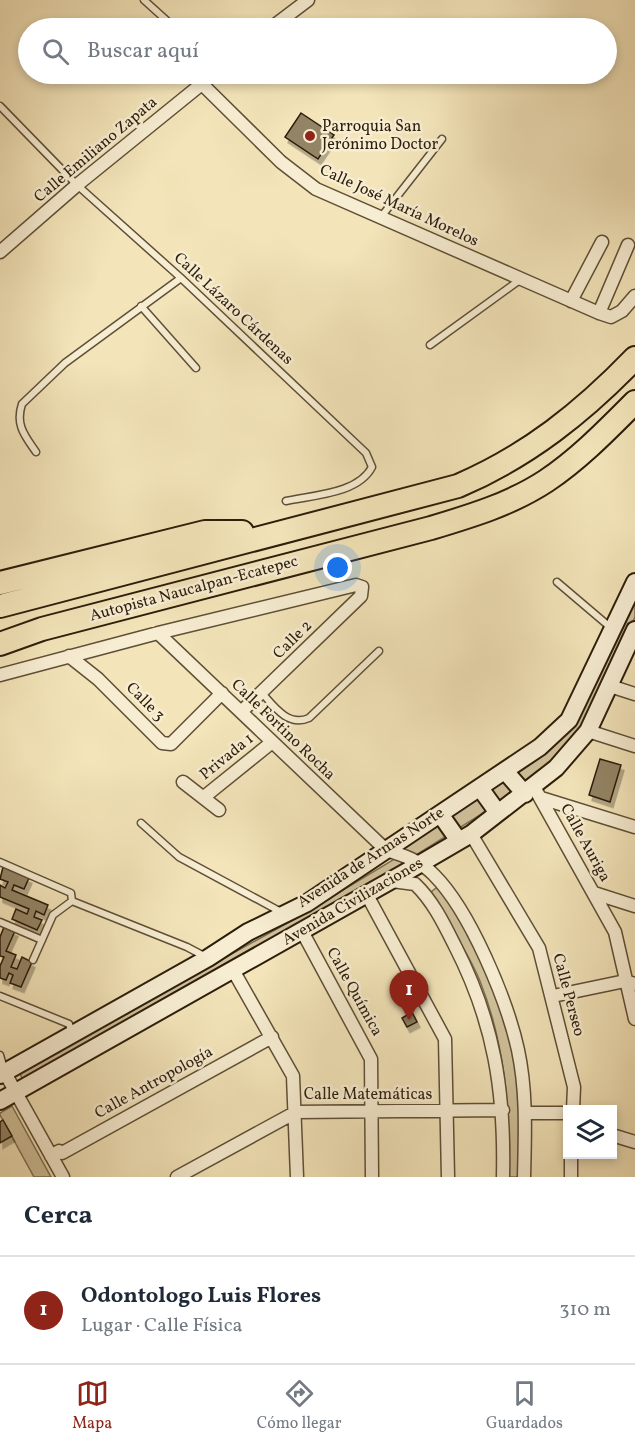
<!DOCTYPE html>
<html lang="es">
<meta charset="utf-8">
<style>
:root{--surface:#fff;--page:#f2f2f3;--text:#1f2937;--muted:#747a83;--line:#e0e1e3;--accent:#8f2418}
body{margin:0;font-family:Vollkorn,serif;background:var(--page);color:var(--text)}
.controls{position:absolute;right:18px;bottom:18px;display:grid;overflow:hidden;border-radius:0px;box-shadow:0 3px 9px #0003}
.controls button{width:54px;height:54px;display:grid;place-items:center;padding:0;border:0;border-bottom:2px solid var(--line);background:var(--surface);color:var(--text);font:30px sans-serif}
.you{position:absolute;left:338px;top:568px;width:21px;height:21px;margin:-15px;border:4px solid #fff;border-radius:50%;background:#1a73e8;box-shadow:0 0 0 9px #1a73e833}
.badge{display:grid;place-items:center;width:39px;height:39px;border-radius:50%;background:var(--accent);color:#fff;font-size:20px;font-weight:700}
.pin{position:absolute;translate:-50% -50px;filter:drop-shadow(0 2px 3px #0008)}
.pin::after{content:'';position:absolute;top:32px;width:21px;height:18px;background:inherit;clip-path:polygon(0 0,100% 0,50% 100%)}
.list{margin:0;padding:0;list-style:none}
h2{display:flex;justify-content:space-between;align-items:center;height:78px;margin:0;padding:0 24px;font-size:26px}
h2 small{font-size:20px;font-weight:400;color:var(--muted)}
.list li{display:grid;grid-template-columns:39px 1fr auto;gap:18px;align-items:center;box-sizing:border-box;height:108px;padding:0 24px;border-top:2px solid var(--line)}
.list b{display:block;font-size:22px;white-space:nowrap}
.list p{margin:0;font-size:20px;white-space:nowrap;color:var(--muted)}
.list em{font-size:20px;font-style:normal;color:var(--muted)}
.icon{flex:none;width:33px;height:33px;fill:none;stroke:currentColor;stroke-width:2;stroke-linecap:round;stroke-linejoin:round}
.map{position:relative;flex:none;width:635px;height:1177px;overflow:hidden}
.search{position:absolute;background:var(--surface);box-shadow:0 3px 9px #0003;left:18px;right:18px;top:18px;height:66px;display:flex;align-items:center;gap:15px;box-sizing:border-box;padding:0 21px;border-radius:33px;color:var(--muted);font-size:22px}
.sheet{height:186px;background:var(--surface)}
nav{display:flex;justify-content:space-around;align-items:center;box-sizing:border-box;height:84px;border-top:2px solid var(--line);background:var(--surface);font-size:16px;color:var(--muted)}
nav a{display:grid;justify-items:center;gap:3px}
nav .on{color:var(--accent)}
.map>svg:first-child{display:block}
.green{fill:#d1c29b;stroke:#7e7052;stroke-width:1.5}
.building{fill:#938465;stroke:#2c1d0a;stroke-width:1.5;filter:url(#shadow)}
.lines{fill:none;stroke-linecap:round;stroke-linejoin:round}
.service-casing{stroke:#5e4f36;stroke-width:9}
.minor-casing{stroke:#5e4f36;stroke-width:15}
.secondary-casing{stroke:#2c1d0a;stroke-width:20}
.motorway-casing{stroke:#2c1d0a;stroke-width:26}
.service{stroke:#f7edd2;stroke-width:6}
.minor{stroke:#f7edd2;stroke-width:12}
.secondary{stroke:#f7edd2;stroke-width:16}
.motorway{stroke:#f3e4b9;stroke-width:22}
.poi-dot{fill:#8f2418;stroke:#f7edd2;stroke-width:2}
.labels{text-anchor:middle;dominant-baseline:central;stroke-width:5;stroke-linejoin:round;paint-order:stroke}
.poi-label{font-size:16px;fill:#2c1d0a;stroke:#f7edd2;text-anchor:start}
.street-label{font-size:16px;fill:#2c1d0a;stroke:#f7edd2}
</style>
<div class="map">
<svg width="635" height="1177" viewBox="0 0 635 1177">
<defs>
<filter id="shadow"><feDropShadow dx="3" dy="5.5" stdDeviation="0" flood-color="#0004"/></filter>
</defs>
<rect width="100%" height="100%" fill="#f3e4b9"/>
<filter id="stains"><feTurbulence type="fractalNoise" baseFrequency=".00333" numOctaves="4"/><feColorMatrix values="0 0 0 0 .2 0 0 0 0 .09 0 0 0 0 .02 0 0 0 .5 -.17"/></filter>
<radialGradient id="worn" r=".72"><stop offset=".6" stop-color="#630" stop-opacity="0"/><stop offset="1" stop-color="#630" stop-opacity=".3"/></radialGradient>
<!-- green -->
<path class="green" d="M635 591V617L583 730 556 760 504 800 365 887 24 1082 20 1074 43 1059 300 916 393 860 418 834 545 749Z
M436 888 440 889C482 948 513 1021 520 1094 523 1121 520 1150 520 1177H508C511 1111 505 1044 480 981 467 950 447 921 431 892Z
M12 1106 51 1177H34L0 1115V1113Z"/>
<!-- building -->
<path class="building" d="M301 113 334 135 318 159 285 137Z
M600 759 621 765 610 802 589 795Z
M3 867 29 878 24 889 14 885 12 890 48 905 44 915 36 911 34 917 42 920 37 930 12 919 16 909 27 914 29 909 0 897V885L5 888 8 882 0 879Z
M4 927 15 931 6 951 16 955 11 967 17 969 22 957 32 962 21 987 10 983 13 975 9 973 6 980 0 978V966L4 957 0 956V937Z
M412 1012 417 1022 407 1027 402 1018Z
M3 1120 12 1136 0 1143V1122Z"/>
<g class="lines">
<!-- service casing -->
<g class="service-casing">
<path id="service" d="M144 0 175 28
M0 106 77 185 181 278 366 453 372 467C358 494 313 495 286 501
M381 217 442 139
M141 306 196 368
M430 345 521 279
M36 452C25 436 15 425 22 404L65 363 181 278
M557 582 610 627
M262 693C275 708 289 727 309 718L379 651
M141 823 179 857 281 912
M0 862 71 893 72 901 187 947 204 956
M0 922 42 940
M33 960 53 915 72 901
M0 996 69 1024 72 1033
M0 1055 4 1069"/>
</g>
<!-- minor casing -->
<g class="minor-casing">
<path id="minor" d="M271 28 308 0
M202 84 281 162 316 189 599 313 611 317 622 311 635 296
M0 252 77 185 214 74
M571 301 602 242
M599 313 628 245
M158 633 386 850C403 855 421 861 434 875 470 911 507 1000 518 1050 527 1092 525 1134 524 1177
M69 656 98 679 162 743 171 744 222 693
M0 675 158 633 356 585 362 587 361 596 241 712
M610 686 635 694
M588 731 635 746
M183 782 219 810
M534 787 615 932 635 1019
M204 797 271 743
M541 798 635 827
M471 834 539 948 574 1087 573 1110
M392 881 415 884C433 901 444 924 455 946 494 1022 505 1091 503 1177
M594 893 635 906
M367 895 445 1039 448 1177
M303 933 371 1059 372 1177
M233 970 293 1076 297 1177
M553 996 625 981 635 984
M5 1073 63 1177
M526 1113H568
M612 1135 635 1142
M51 1156 59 1151 62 1153 272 1037
M177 1177 296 1112 503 1110
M571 1177V1154"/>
</g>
<!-- secondary casing -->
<g class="secondary-casing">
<path id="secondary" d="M505 771 525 794
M480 788 498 813
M440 814 459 841
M0 1075 208 958 248 932 307 903 540 747 569 720 635 582
M0 1101 406 872 471 834 556 768 588 731 635 630"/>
</g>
<!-- motorway casing -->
<g class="motorway-casing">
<path id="motorway" d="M0 583 205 532H242
M0 606 458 486C528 456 583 412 635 358
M0 644 42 629 431 528C471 516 511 504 546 481 579 459 607 430 635 402"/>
</g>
<!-- service -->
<use href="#service" class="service"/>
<!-- minor -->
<use href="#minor" class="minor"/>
<!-- secondary -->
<use href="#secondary" class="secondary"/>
<!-- motorway -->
<use href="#motorway" class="motorway"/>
</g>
<!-- markers -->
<circle class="poi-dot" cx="310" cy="136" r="6"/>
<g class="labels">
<!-- poi labels -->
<g class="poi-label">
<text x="322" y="127">Parroquia San<tspan x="322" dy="18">Jerónimo Doctor</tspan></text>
</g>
<!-- street labels -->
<g class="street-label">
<text transform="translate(96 150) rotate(-40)">Calle Emiliano Zapata</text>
<text transform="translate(399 206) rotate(25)">Calle José María Morelos</text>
<text transform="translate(233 309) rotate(43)">Calle Lázaro Cárdenas</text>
<text transform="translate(194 589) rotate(-15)">Autopista Naucalpan-Ecatepec</text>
<text transform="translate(293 640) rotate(-45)">Calle 2</text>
<text transform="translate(145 702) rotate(45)">Calle 3</text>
<text transform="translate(283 730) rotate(44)">Calle Fortino Rocha</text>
<text transform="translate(227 757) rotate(-39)">Privada 1</text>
<text transform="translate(585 843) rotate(61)">Calle Auriga</text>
<text transform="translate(371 858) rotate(-33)">Avenida de Armas Norte</text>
<text transform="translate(353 902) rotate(-30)">Avenida Civilizaciones</text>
<text transform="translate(354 992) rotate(61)">Calle Química</text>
<text transform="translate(568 995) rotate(75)">Calle Perseo</text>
<text transform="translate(154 1083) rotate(-29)">Calle Antropología</text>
<text x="368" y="1095">Calle Matemáticas</text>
</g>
</g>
<rect width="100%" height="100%" filter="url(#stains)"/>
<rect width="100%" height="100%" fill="url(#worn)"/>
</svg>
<div class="controls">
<button><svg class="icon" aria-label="layers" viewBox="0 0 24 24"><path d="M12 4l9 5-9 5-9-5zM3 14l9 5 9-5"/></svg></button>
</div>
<div class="you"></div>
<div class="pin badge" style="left:409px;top:1020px">1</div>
<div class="search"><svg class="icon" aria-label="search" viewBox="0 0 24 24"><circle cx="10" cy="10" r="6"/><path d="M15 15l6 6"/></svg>Buscar aquí</div>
</div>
<section class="sheet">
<h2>Cerca<small></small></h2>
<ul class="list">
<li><span class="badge">1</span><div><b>Odontologo Luis Flores</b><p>Lugar · Calle Física</p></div><em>310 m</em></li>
</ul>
</section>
<nav>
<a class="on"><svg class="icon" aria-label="map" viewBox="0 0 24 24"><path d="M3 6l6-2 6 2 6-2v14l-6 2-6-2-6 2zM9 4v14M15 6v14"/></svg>Mapa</a>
<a><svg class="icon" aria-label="directions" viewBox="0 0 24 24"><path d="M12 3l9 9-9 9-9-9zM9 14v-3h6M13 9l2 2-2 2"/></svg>Cómo llegar</a>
<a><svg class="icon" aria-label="saved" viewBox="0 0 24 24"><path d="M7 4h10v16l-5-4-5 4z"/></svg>Guardados</a>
</nav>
